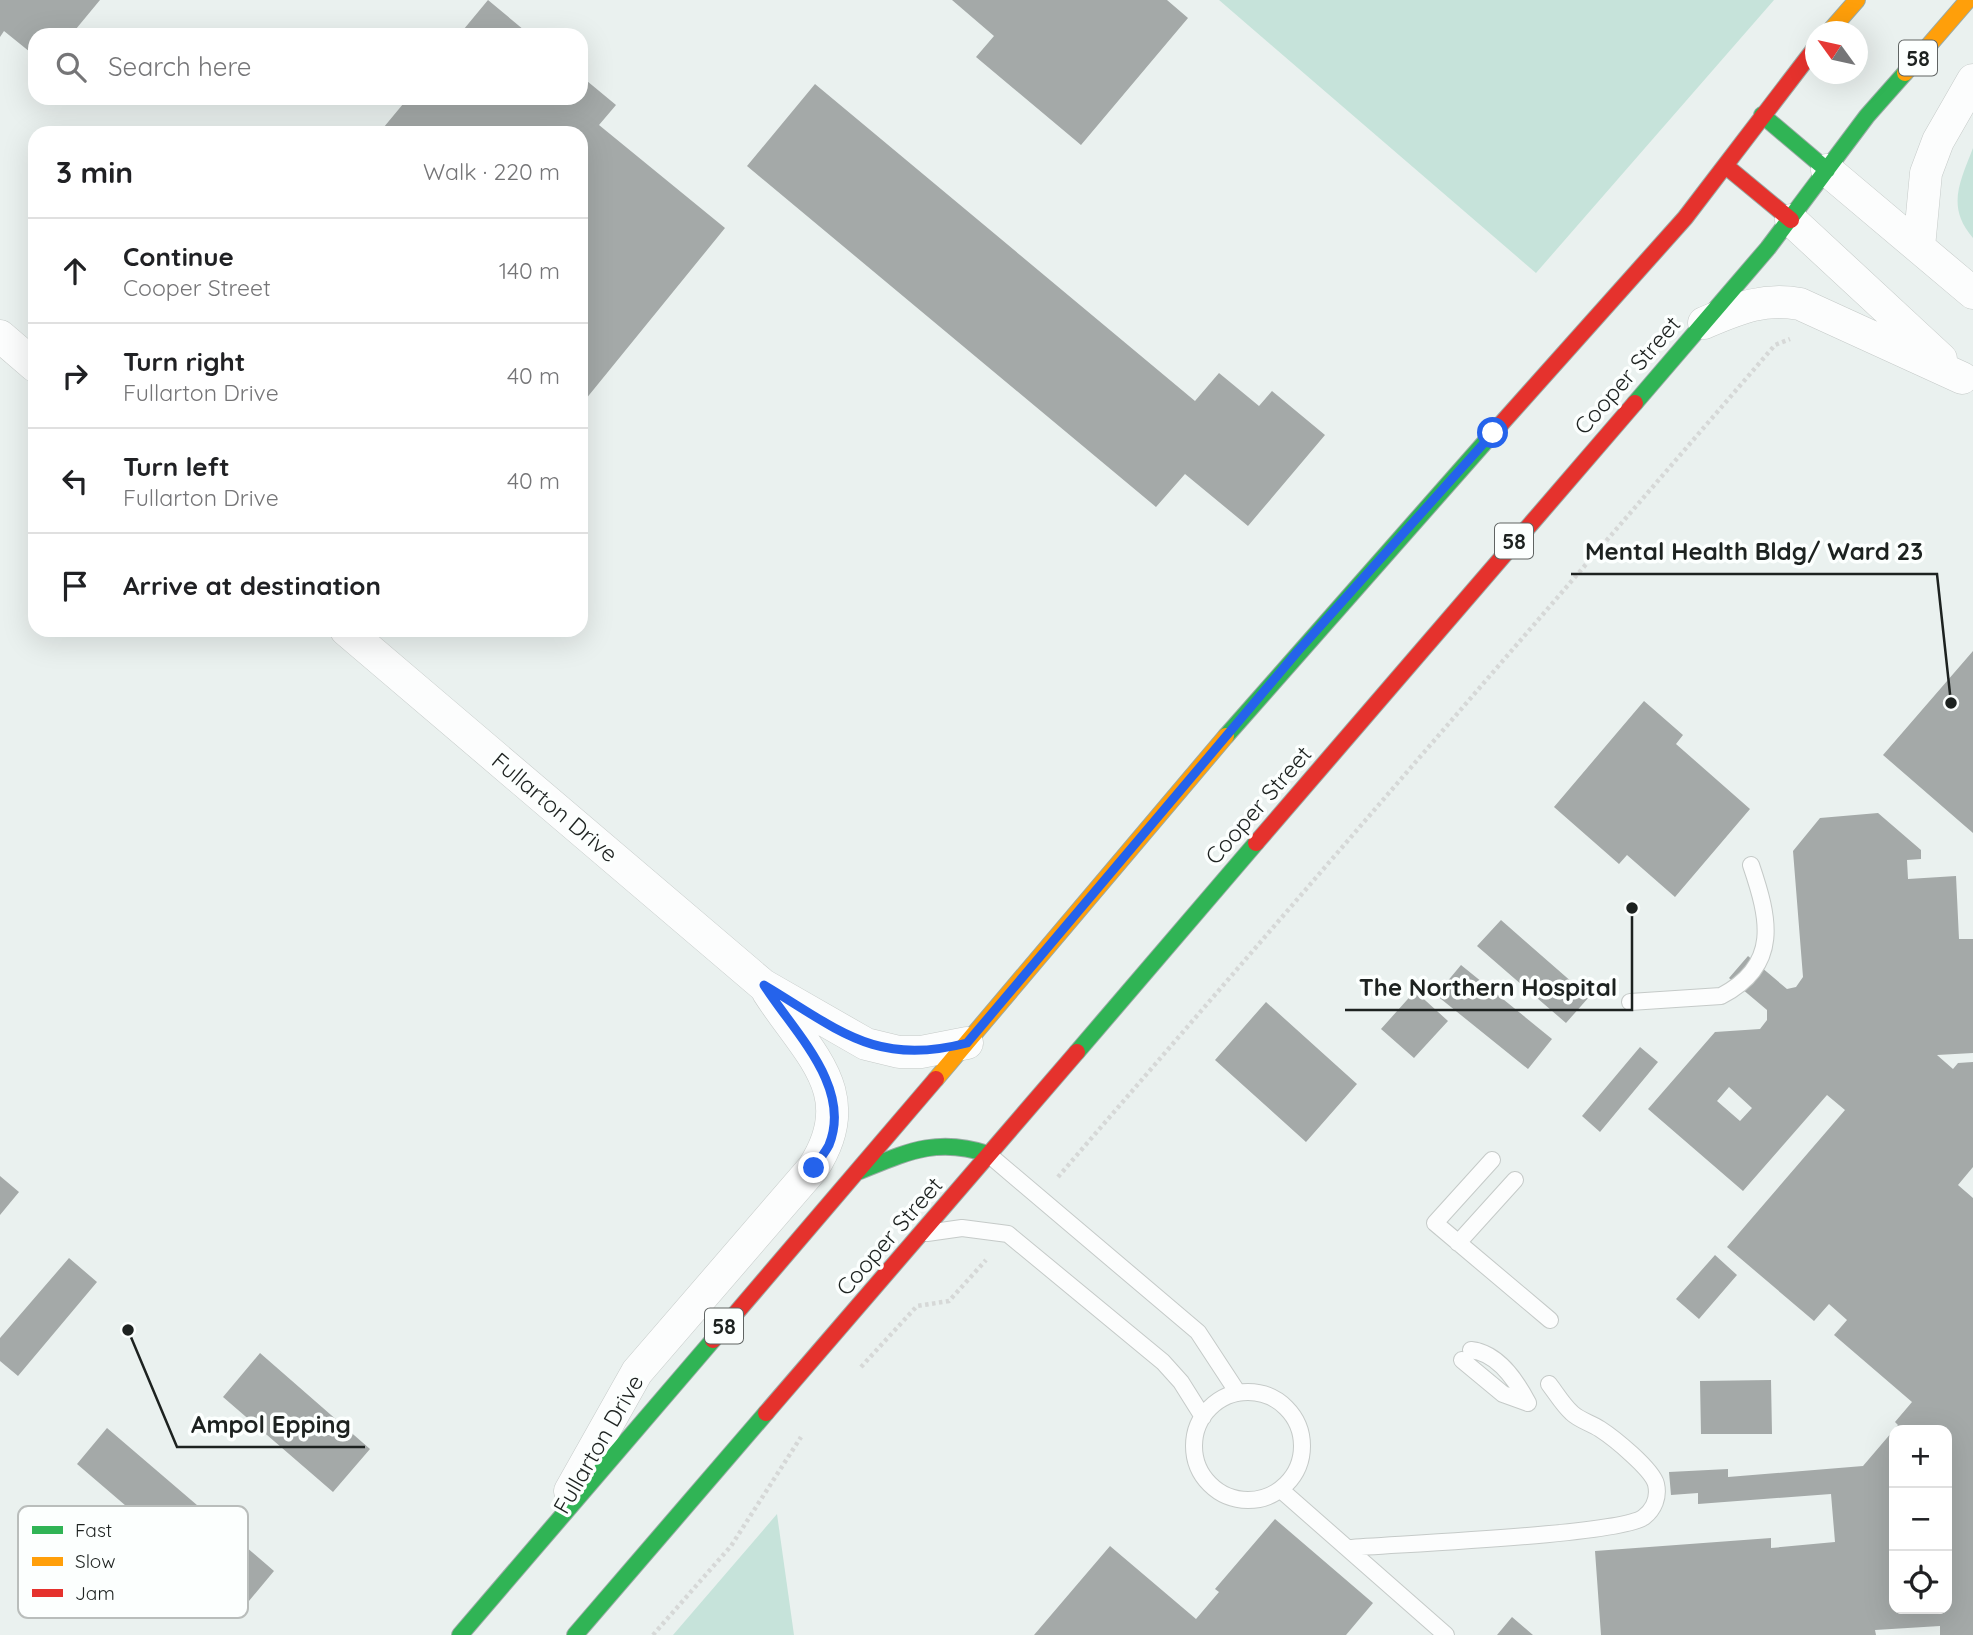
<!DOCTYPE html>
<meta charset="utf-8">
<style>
:root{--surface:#fff;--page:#f2f2f2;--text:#202124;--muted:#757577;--line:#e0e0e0}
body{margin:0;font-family:Quicksand,sans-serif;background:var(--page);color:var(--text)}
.controls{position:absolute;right:21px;bottom:21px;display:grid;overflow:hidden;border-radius:14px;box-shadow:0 7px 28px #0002}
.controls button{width:63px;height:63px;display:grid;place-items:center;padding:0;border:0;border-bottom:2px solid var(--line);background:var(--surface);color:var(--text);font:35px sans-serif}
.compass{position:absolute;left:1805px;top:21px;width:63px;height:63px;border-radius:50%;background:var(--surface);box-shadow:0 7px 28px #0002;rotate:303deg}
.stop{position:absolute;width:21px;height:21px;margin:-16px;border:5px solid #2563eb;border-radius:50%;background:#fff}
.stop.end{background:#2563eb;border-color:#fff;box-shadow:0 2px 7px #0008}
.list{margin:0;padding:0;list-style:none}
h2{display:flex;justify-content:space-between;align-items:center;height:91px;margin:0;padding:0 28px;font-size:30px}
h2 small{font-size:23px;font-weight:400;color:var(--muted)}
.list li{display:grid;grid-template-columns:46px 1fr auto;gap:21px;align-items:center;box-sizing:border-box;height:105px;padding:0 28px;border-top:2px solid var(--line)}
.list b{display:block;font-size:26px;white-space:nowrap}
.list p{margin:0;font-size:23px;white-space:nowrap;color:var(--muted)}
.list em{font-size:23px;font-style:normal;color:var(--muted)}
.icon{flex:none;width:38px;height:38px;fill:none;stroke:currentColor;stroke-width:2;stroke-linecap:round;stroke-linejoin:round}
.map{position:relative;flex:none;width:1973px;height:1635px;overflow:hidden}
.search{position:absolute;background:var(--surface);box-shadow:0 7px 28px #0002;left:28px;top:28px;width:560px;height:77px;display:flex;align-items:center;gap:18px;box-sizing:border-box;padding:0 24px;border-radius:21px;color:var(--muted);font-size:26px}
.panel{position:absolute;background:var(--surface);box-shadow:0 7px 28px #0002;left:28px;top:126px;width:560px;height:511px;border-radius:21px}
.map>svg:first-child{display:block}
.green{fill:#c6e3da}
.building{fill:#a4a9a8;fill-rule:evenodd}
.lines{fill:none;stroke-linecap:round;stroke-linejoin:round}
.lane-casing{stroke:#c5cac8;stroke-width:18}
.street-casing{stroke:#c5cac8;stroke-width:33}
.fast-casing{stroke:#9aaaa5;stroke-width:18}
.slow-casing{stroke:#9aaaa5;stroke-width:18}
.jam-casing{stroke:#9aaaa5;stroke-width:18}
.path{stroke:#d6d8d7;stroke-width:4.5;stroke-dasharray:3.5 3.5;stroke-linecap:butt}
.lane{stroke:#fcfdfd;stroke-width:16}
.street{stroke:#fcfdfd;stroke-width:32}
.fast{stroke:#30b455;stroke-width:16}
.slow{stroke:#ff9f0a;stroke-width:16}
.jam{stroke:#e5322d;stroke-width:16}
.route{stroke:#2563eb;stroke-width:9}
.labels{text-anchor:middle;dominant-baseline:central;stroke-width:7;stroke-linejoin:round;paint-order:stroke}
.shield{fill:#fcfffe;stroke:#606463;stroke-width:2}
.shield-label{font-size:21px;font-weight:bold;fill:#1d2220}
.street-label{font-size:23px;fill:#1d2220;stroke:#fcfffe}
.key{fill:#fcfffe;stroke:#b9bdbb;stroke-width:2}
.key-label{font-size:19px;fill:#1d2220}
.leader{fill:none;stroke:#1d2220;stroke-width:2.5}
.callout-dot{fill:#1d2220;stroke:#fcfffe;stroke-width:2.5}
.callout-label{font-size:24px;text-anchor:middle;font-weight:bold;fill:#1d2220;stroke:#fcfffe;stroke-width:7;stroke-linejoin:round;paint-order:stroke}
</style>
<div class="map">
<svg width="1973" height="1635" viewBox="0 0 1973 1635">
<rect width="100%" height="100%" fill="#eaf1ef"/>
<!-- green -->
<path class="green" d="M1219 0H1774L1536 273Z
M1973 148V238C1946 207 1960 182 1973 148Z
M777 1514 794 1635H673Z"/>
<!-- building -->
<path class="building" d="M0 0H100L71 35H35V56L4 31 0 37Z
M488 0 530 35H459Z
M952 0H1167L1188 18 1081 145 976 57 994 36Z
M581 76 616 105 599 125 725 228 581 405V133H379L408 98H581Z
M815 84 1195 401 1219 373 1259 406 1272 391 1325 435 1248 526 1185 474 1156 507 747 166Z
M1973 651V833L1883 755Z
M1644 701 1683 735 1676 744 1750 809 1675 897 1627 855 1619 864 1554 807Z
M1878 813 1921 850V859L1907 860 1908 879 1956 876 1959 939H1973V1053L1937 1055 1953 1069 1958 1063 1973 1062V1167L1958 1185 1973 1198V1635H1940V1626L1875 1630 1876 1635H1601L1595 1551 1771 1538V1548L1835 1542 1831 1494 1698 1504V1493L1671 1495 1669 1472 1728 1469V1477L1863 1466 1898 1425 1895 1422 1912 1402 1834 1335 1847 1320 1829 1304 1814 1321 1727 1247 1845 1110 1827 1095 1743 1191 1648 1109 1715 1032 1760 1029 1767 1020V1010L1729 978 1748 956 1787 989 1796 987 1803 977 1793 851 1820 818ZM1729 1087 1752 1108 1740 1121 1717 1101ZM1894 1430H1947V1609H1894Z
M1501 920 1589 997 1566 1023 1477 946Z
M1461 965 1552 1039 1528 1069 1436 995Z
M1415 991 1448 1021 1414 1058 1381 1029Z
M1266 1002 1357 1084 1306 1142 1215 1060Z
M1640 1047 1658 1062 1600 1132 1582 1116Z
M0 1176 19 1192 0 1215Z
M1715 1255 1737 1275 1699 1319 1676 1299Z
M69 1258 97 1282 18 1376 0 1361V1338Z
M260 1353 370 1449 333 1492 223 1397Z
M1771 1380 1772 1434H1701L1700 1381Z
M107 1428 274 1571 244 1607 77 1464Z
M1275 1519 1373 1603 1346 1635H1034L1110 1546 1196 1619 1219 1592 1215 1589Z
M1512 1617 1533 1635H1497Z"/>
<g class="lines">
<!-- lane casing -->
<g class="lane-casing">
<path id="lane" d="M1630 1002 1721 996C1781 965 1769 918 1751 865
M988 1154 1198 1332 1238 1393
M1492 1160 1435 1223 1550 1320
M927 1233 962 1228 1008 1234 1163 1362 1181 1382 1203 1417
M1458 1243 1515 1180
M1471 1350C1498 1353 1516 1380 1528 1403
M1462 1360 1503 1394 1528 1403
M1194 1446a54 54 0 1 1 108 0a54 54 0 1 1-108 0Z
M1281 1490 1446 1635
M1349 1548C1394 1544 1621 1535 1644 1517 1654 1509 1659 1497 1656 1484 1652 1469 1614 1438 1600 1429 1591 1423 1579 1420 1572 1413 1563 1405 1556 1393 1549 1384"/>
</g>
<!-- street casing -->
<g class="street-casing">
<path id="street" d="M1827 170 1973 293
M1791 220 1941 359
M1919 247 1926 173 1938 141 1973 80
M1704 323C1737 309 1763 297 1800 304L1962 378
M0 336 35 366
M346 630 763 985 866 1044 899 1052H921L967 1043
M570 1491 637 1372 813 1168C862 1093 807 1053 768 992"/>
</g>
<!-- fast casing -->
<g class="fast-casing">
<path id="fast" d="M1762 115 1827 170
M1635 403 1768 248 1867 116 1905 73
M1226 736 1501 424
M1077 1052 1256 843
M860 1171C907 1152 937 1137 988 1154
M460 1635 713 1340
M575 1635 766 1413"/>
</g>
<!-- slow casing -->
<g class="slow-casing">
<path id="slow" d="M1829 32 1857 0
M1905 73 1968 0
M936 1079 1226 736"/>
</g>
<!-- jam casing -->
<g class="jam-casing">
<path id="jam" d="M1727 167 1791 220
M1501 424 1685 218 1815 48
M1256 843 1635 403
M713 1340 936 1079
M766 1413 1077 1052"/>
</g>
<!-- path -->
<path class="path" d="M1058 1177 1775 345 1790 339
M861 1367 917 1306 949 1301 986 1260
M653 1635 731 1546 801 1437"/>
<!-- lane -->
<use href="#lane" class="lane"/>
<!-- street -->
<use href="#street" class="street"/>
<!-- fast -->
<use href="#fast" class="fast"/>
<!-- slow -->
<use href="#slow" class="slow"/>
<!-- jam -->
<use href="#jam" class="jam"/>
</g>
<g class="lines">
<!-- route -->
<path class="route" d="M814 1168C818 1161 825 1153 829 1145 853 1086 792 1030 764 985 838 1029 875 1067 967 1043L1298 651 1493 433"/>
</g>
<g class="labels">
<!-- shield labels -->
<g class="shield">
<rect x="1899" y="40.5" width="38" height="35" rx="5"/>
<rect x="1495" y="523.5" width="38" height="35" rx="5"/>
<rect x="705" y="1308.5" width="38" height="35" rx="5"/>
</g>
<g class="shield-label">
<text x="1918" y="58">58</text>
<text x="1514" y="541">58</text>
<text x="724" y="1326">58</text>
</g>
<!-- street labels -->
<g class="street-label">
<text transform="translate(1627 375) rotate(-49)">Cooper Street</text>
<text transform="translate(1258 805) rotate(-49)">Cooper Street</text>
<text transform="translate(555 807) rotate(40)">Fullarton Drive</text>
<text transform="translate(889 1236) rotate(-49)">Cooper Street</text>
<text transform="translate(598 1444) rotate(-60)">Fullarton Drive</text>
</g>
</g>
<!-- legend -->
<rect x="18" y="1506" width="230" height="112" rx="10" class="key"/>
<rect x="32" y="1526" width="31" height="8" fill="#30b455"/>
<rect x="32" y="1557" width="31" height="9" fill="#ff9f0a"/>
<rect x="32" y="1589" width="31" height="8" fill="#e5322d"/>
<g class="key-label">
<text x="75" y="1537">Fast</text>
<text x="75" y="1568">Slow</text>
<text x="75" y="1600">Jam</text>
</g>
<!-- callouts -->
<path class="leader" d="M1951 703L1937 574H1571M1632 908L1632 1010H1345M128 1330L177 1447H365"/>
<g class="callout-dot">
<circle cx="1951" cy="703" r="7"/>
<circle cx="1632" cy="908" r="7"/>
<circle cx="128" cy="1330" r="7"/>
</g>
<g class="callout-label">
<text x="1754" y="560">Mental Health Bldg/ Ward 23</text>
<text x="1488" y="996">The Northern Hospital</text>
<text x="271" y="1433">Ampol Epping</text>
</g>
</svg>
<div class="controls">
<button>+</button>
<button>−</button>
<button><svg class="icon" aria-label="locate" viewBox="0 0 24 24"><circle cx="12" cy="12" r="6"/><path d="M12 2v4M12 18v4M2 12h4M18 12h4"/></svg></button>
</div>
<svg class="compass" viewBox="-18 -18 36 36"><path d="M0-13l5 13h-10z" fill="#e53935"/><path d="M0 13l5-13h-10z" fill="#757577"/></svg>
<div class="stop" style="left:1493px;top:433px"></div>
<div class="stop end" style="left:814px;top:1168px"></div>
<div class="search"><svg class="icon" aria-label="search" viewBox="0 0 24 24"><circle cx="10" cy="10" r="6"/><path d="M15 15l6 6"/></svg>Search here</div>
<section class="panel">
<h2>3 min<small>Walk · 220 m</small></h2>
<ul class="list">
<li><svg class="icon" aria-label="ahead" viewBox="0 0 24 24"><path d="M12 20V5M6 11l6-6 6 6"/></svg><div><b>Continue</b><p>Cooper Street</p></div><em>140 m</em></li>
<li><svg class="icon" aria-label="right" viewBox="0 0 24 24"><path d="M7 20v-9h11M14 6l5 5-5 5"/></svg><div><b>Turn right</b><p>Fullarton Drive</p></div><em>40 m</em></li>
<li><svg class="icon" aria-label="left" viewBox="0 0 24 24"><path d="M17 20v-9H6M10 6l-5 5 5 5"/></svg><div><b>Turn left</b><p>Fullarton Drive</p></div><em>40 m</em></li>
<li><svg class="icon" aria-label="arrive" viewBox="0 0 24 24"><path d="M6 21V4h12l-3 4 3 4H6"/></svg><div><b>Arrive at destination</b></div></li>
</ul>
</section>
</div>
